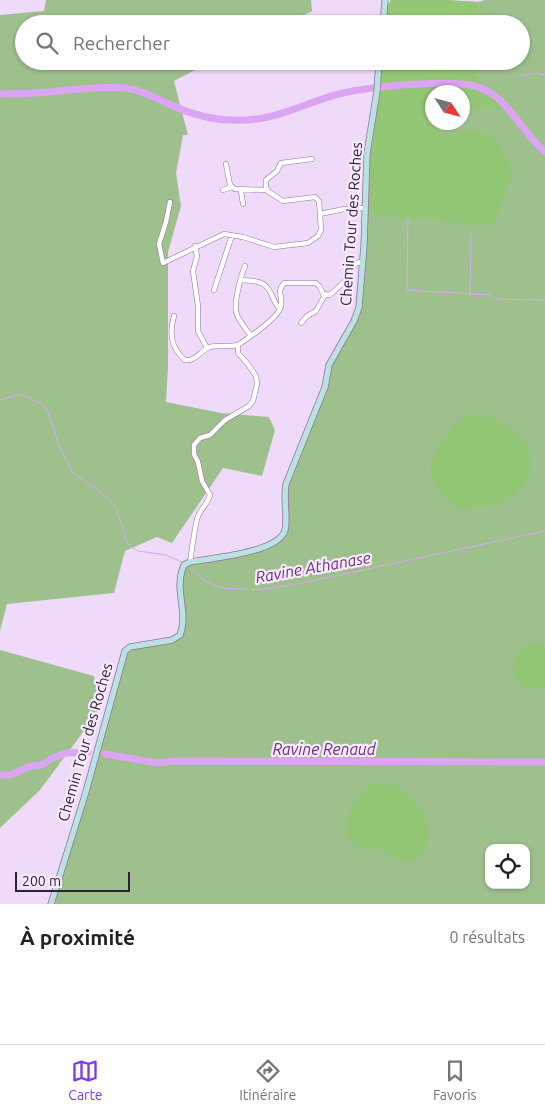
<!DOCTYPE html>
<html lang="fr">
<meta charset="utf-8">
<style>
:root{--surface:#fff;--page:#f6f6f6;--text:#202124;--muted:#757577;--line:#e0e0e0;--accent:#7c3aed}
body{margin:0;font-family:Ubuntu,sans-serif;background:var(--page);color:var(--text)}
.controls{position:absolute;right:15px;bottom:15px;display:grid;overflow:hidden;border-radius:10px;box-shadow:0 1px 4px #0004}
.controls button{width:45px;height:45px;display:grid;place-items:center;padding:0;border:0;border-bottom:1px solid var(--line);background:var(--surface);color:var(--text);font:25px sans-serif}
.compass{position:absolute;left:425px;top:85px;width:45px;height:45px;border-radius:50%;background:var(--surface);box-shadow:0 1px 4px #0004;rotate:126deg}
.scale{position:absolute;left:15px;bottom:12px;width:115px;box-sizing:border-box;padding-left:5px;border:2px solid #302236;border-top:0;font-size:14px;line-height:18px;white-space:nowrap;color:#302236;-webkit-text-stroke:4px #f8eaff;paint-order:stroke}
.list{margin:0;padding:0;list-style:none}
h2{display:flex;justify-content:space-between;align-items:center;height:65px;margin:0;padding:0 20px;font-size:21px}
h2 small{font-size:16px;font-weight:400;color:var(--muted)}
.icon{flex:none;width:28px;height:28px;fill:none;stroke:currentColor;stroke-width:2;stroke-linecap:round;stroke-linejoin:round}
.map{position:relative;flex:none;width:545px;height:904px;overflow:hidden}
.search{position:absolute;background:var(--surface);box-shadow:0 1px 4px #0004;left:15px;right:15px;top:15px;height:55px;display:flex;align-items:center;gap:12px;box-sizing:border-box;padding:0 18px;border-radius:28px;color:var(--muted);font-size:19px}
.sheet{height:140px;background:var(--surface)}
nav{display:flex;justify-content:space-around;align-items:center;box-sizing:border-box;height:70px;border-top:1px solid var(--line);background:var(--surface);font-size:14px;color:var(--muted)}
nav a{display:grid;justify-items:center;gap:2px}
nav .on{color:var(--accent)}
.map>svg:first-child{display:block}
.green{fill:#9ec08d;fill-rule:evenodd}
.forest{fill:#93c776}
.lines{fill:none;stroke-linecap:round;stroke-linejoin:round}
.stream{stroke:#dca5f4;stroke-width:1}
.river{stroke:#dca5f4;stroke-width:7}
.street-casing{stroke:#9171a0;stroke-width:5.5}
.secondary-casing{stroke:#9171a0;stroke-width:7}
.street{stroke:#fff;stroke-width:4.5}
.secondary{stroke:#bce1e1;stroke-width:5.5}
.labels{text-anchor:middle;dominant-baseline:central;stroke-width:4.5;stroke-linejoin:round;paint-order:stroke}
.street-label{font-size:15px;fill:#302236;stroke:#f8eaff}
.water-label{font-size:16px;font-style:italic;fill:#6f2d88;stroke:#f8eaff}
</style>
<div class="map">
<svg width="545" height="904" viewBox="0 0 545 904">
<rect width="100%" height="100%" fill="#efdaf9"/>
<!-- green -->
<path class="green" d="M46 0H311L312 11 287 24H24V61H212L174 81 188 135H183L176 173 181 206 168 252V366L166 402 221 413 269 417 275 430 262 476 223 468 172 543 157 537 125 551 114 593 7 604 0 631V15L44 11Z
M391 0H445L478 2 485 0H545V904H51L125 651 178 637 183 625 179 583 184 565 260 549 283 534 284 494 313 419 329 365 359 307 367 153 381 61H521V24H385ZM432 92H462V122H432ZM489 848H526V885H489Z
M0 650 94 676 101 708 40 790 0 828Z"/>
<!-- forest -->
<path class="forest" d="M391 0H445L478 2V24H385L387 6Z
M381 61H477V94L491 98 508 108H485L463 110 462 92H432V122L437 123 440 136 472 130 492 134 514 173C504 190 501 208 492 225L365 214Z
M482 414C500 420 526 433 530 454 531 462 529 471 529 479 522 484 517 493 509 498 498 505 474 512 461 508 452 505 441 495 437 488 433 481 432 472 431 465L442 440 458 422 468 415Z
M539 643 545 647V687L525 689C514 675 506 666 521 651 527 646 531 644 539 643Z
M375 783C382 785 391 783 397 786 401 788 422 809 423 813 430 829 433 853 413 860 399 865 393 854 382 850 376 848 370 849 363 850L346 836C348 830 347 827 347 821 347 808 363 788 375 783Z"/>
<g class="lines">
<!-- stream -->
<path class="stream" d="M518 76 536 73 545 75
M408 219 407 290 489 295 497 299 545 300
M470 295 471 234
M0 400 21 394 42 404 47 409 59 445 73 473 101 492 112 502 117 510 127 543 130 546 138 551 166 555 184 563
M187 565 205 581 222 588 259 590 302 583 545 531"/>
<!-- river -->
<path class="river" d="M0 94C23 94 45 93 68 90 87 89 106 86 125 88 142 90 155 98 171 105 197 117 227 123 256 119 284 116 311 101 339 94 367 87 452 78 478 87 508 96 522 133 545 152
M105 754 157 763 173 761 545 762
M0 775H11L31 766 42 765 52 758 66 753 88 752"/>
<!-- street casing -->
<g class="street-casing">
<path id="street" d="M226 164 230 185 235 189 266 190 283 201 315 197 319 201 320 214
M223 190 232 187
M268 190 266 187V180L277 171 281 163 312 159
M241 191 243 204
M170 202 166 222 159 244 163 263 224 234 243 237 274 247 308 243 318 236 321 230 320 214 344 209 364 208
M195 246 197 256 193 271 198 306V331L207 348
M245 266C241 275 234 303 236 312 238 320 246 329 251 336
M241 280C247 281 255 280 261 283 272 287 272 302 280 309
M214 290 232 235
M174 316C169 334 171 348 185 360 195 362 201 350 210 347 218 345 228 347 238 345
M301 323 307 316 316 311 325 295
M190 562C192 548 194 533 197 519 200 509 208 504 210 495L202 481 198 462 194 454V445L200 438 210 435 225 420 249 406 253 401 257 384 256 376 247 363 238 353V345C248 338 279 318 281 306 283 297 276 292 284 283H316L320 287 323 294 330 295 345 281 356 263 362 262"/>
</g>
<!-- secondary casing -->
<g class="secondary-casing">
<path id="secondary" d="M383 24 385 0
M51 904 85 795 125 651 130 647 172 640 180 635C189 611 173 590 184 565L190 562C211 558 279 553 285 530 288 517 283 500 286 484L325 387 329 365 354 321 359 307 364 245 367 153 377 91 379 61"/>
</g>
<!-- street -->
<use href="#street" class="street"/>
<!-- secondary -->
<use href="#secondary" class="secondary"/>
</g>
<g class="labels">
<!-- street labels -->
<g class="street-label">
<text transform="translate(351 224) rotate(-86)">Chemin Tour des Roches</text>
<text transform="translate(85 742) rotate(-74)">Chemin Tour des Roches</text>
</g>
<!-- water labels -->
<g class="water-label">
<text transform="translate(313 567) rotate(-10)">Ravine Athanase</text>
<text x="324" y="749">Ravine Renaud</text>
</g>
</g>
</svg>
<div class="controls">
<button><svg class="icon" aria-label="locate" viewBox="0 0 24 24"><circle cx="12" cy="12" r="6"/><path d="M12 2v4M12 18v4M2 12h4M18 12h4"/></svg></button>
</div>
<svg class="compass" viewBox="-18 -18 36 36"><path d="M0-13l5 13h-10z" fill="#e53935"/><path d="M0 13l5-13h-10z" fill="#757577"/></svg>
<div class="scale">200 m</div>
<div class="search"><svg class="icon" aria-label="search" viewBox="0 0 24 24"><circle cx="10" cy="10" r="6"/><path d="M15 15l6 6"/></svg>Rechercher</div>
</div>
<section class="sheet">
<h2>À proximité<small>0 résultats</small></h2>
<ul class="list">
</ul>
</section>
<nav>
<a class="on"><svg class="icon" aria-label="map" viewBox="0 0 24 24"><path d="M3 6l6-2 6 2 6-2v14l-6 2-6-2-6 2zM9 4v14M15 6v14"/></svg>Carte</a>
<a><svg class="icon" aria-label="directions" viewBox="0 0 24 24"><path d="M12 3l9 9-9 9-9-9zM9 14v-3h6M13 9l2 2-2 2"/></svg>Itinéraire</a>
<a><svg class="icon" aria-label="saved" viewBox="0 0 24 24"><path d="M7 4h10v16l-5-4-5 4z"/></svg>Favoris</a>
</nav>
